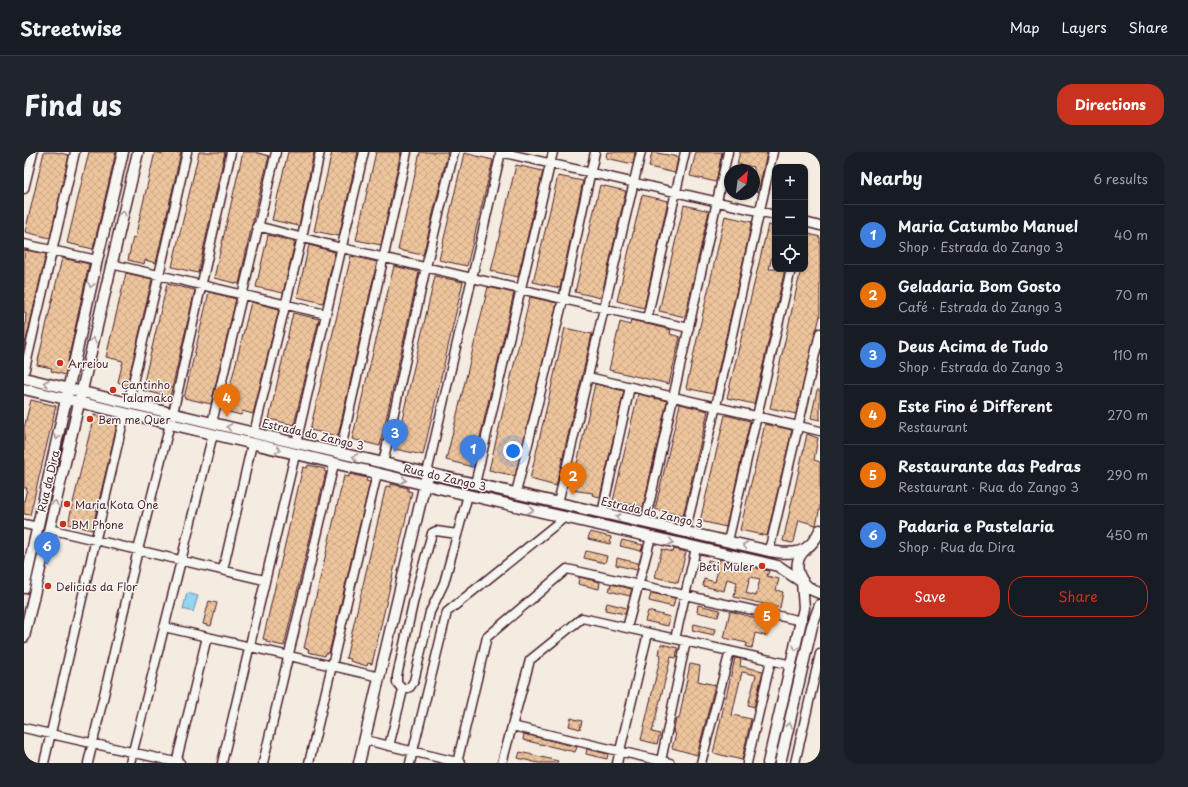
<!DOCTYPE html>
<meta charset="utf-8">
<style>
:root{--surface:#171b24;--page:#20242c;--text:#f1f3f6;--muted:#9ea1a6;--line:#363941;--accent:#c8321e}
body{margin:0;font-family:"Playpen Sans",sans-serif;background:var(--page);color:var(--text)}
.controls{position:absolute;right:12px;top:12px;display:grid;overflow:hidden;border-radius:8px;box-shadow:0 1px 3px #0004}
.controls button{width:36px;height:36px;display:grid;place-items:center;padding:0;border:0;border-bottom:1px solid var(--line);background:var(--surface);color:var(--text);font:20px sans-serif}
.compass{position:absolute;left:700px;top:12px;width:36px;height:36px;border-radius:50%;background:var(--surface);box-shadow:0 1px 3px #0004;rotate:28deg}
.you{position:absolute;left:489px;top:299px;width:14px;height:14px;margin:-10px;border:3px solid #fff;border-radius:50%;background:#1a73e8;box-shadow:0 0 0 6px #1a73e833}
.badge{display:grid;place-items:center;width:26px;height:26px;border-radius:50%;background:var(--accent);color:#fff;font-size:13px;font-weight:700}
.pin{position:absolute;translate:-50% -33px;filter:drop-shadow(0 1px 2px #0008)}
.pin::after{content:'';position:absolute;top:21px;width:14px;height:12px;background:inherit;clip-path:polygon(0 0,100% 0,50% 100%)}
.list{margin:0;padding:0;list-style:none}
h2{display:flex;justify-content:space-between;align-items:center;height:52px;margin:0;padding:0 16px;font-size:17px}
h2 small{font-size:13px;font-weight:400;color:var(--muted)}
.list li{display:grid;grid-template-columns:26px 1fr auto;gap:12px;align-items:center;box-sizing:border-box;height:60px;padding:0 16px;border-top:1px solid var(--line)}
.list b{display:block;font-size:15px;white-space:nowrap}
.list p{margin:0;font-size:13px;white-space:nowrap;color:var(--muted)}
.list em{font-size:13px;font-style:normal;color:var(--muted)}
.actions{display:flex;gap:8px;padding:12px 16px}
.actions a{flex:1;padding:9px 0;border:1px solid var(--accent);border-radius:16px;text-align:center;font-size:14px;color:var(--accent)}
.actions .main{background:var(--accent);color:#fff}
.icon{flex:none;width:22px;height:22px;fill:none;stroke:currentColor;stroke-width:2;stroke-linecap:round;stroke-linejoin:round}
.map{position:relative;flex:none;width:796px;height:611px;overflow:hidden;border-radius:16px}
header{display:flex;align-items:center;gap:24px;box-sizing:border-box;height:56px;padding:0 20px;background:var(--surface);border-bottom:1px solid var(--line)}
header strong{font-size:19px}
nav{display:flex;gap:22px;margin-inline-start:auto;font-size:14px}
.intro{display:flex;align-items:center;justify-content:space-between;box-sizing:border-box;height:96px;padding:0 24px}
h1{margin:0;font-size:28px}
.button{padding:10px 18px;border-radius:16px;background:var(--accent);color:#fff;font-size:14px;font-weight:700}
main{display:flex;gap:24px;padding:0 24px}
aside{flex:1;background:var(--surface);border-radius:16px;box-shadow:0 1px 3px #0004}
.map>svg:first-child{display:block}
.water{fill:#91d6f2;stroke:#758da2}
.building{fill:url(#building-cross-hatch);stroke:#4a1f2b;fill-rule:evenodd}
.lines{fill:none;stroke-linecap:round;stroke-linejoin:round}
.minor-casing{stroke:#4a1f2b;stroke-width:11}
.tertiary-casing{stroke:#4a1f2b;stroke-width:13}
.minor{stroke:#f6f6f2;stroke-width:8}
.tertiary{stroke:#f6f6f2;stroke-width:10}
.oneway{stroke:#a99598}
.poi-dot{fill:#c8321e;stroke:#f6f6f2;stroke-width:1.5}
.labels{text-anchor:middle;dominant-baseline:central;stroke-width:3;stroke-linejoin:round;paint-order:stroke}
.poi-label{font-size:11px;fill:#4a1f2b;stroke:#f6f6f2;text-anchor:start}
.street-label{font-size:11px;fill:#4a1f2b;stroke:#f6f6f2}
</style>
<header>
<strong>Streetwise</strong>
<nav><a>Map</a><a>Layers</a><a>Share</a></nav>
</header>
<div class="intro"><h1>Find us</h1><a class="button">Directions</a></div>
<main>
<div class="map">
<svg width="796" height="611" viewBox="0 0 796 611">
<defs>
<pattern id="building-cross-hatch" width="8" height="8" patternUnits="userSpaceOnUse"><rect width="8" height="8" fill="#edc59d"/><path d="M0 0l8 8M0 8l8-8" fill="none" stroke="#cda987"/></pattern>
</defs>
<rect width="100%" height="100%" fill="#f4ece1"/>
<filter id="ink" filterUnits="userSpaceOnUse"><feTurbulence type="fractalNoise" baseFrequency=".025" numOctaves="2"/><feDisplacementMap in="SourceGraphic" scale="8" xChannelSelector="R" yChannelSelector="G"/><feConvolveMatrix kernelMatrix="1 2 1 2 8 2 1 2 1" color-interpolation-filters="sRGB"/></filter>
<g filter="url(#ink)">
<!-- water -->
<path class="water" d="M163 441 174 444 169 460 159 457Z"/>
<!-- building -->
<path class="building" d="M20 0H31L45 3 26 86 1 80Z
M65 0H92L69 97 43 91Z
M131 0 138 2V0H157L132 111 121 108 120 112 104 108 109 85 111 86Z
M175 0H201L174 121 148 115Z
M219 0H231L245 4 228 73 215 132 190 126Z
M264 0H290L275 74 248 68Z
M308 0H334L315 84 290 79Z
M352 0H377L357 93 332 88Z
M396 0H424L399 103 374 98Z
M583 0H611L609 12 582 6Z
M628 0 654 5 651 21 625 15Z
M672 0H698L692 30 666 24Z
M716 0 743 1 734 40 730 39V15L713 12Z
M440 1 469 8 443 114 415 108Z
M492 13 519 19 494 125 467 119Z
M534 24 559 29 536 136 509 130Z
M576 33 602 39 577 146 551 140Z
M618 43 644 49 620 156 593 149Z
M660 53 685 59 661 165 635 159Z
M701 64 728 70 689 242 662 236Z
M744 73 751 74V92L745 117H761L730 252 703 246Z
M785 82 796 85V164L772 262 746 256 777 117H781V101Z
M244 83 271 90 259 141 232 135Z
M285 93 311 100 299 151 273 145Z
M0 98 22 102 0 197 2 161 0 160Z
M327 104 353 110 314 284 286 278Z
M38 106 65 112 41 223 27 219 28 216 13 213Z
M370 114 395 120 356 294 328 287Z
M102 121 128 127 103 234 94 230 99 209 82 205Z
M411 124 439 130 399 303 371 297Z
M143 132 171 138 146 245 118 238Z
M464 135 490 141 449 315 422 308Z
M185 140 212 147 187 252 160 246Z
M506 145 533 151 491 324 465 318Z
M227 150 255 157 229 262 218 259 217 263 200 259Z
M269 161 295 167 270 273 245 267Z
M607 168 647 178 646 182 656 185 645 232 585 218 596 170 606 173Z
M541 176 568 182 532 334 506 327Z
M571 232 600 239 576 345 568 343 569 341 547 338Z
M793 238H796V268L787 266Z
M614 242 643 249 619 355 589 349Z
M7 248 32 254 6 363 0 362V350L3 336H0V276Z
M656 252 684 259 659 364 631 357Z
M70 263 94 269 68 378 44 372Z
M701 263 726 269 702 375 676 369Z
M741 272 768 278 743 384 716 378Z
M783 282 794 286 790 308 796 310V355L792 373 775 368 770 390 768 391 759 389Z
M284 313 301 317 300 319 302 320 260 494 242 490 243 488 239 487 279 315 283 316Z
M325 322 343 326 342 329 346 330 305 501H302L301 504 284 500 285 497 280 496 320 324 325 325Z
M367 332 384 336V339L388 340 348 512 344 511 343 514 326 509 327 507 322 506 362 334 367 335Z
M566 380 587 385 586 392 564 387Z
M598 388 619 393 617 399 596 394Z
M638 397 649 400 650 397 662 400 654 431 631 425Z
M562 399 583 404 581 411 560 406Z
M593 406 614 411 613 418 592 413Z
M696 407 745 419 743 424 755 427 752 438 759 440 756 456 710 445 713 430 703 427 700 439 679 434 680 427 691 430 694 417 683 415 684 408 695 411ZM726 425 736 427 732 444 722 441Z
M555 425 576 430 575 437 554 432Z
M587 432 608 437 606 444 585 439Z
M627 441 651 446 649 455 625 449Z
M185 449 193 451 187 474 179 472Z
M583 451 603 456 601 462 581 458Z
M674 453 696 458 694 465 673 460Z
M624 459 646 465 644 474 621 469Z
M706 459 735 467V465L747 469 743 484 731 481 728 496 722 495 723 491 700 486Z
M670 472 691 477 690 483 668 478Z
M637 492 654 496 652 506 647 505 628 580 636 582 633 592 617 588 637 503 635 502Z
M711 506 717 507 716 514 739 519 730 555 724 553 732 523 718 520 712 545 708 563 727 567 718 608 689 601Z
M666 512 676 514 674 529 691 533 673 603 648 596 652 582 649 581 652 567H655Z
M547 566 558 569 556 577 545 574Z
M500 582 553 595 551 600 499 588Z
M563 597 584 602 583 607 562 602Z
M496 600 534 609 533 611H514L494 606Z"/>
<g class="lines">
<!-- minor casing -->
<g class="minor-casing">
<path id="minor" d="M476 0 751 63
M0 37 9 0
M781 70 796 74
M233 74 318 96 665 176
M0 92 73 108
M87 112 302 162
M623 167 661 0
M0 221 51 0
M564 225 796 279
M104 251 135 123 163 0
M149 261 207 0
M188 271 252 0
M230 281 278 85 296 0
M272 291 340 0
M316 301 383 0
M359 311 402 115 430 0
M403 321 477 0
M451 332 529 0
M492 341 539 148 571 0
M534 351 617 0
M578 361 606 235
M621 371 704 0
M0 372 14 375
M25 377 240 428
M661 380 692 254 749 0
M704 389 767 117
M745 399 796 181
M199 418 228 292
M140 475 356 525
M603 476 627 385
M651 487 672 396
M379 538 386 535 390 529 406 460 420 431 444 343
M488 574 646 611
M0 576 156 611
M341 588 437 611
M365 594 379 538 373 531V524L390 447 408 381 412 379 433 382
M637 609 662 489
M20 611 101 261
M64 611 114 398 146 272
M106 611 189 282
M152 611 183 485
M198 611 271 303
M239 611 310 312
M285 611 353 322
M386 611 423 460 540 366
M433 611 463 485 543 417 778 469
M478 611 506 508 558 466 768 513
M593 611 624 481
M677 611 706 499
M723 611 747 508
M771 611 796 502"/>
</g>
<!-- tertiary casing -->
<g class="tertiary-casing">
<path id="tertiary" d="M0 226 272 291 745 399C769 403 785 403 796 378
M0 237 444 343 754 414 778 430 780 456 744 611
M783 396C764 411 776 436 796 441
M0 436 73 108 99 0
M0 485 114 0
M335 611 402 327
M756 611 788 474 796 453"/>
</g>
<!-- minor -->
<use href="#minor" class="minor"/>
<!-- tertiary -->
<use href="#tertiary" class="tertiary"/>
</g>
<!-- one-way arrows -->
<defs><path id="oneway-chevron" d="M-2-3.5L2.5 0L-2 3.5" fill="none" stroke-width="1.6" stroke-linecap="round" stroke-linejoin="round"/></defs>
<g class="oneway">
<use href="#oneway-chevron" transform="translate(99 61) rotate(-76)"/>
<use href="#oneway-chevron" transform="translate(67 133) rotate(103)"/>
<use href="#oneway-chevron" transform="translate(69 188) rotate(-77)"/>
<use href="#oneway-chevron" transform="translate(22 231) rotate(-166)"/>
<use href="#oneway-chevron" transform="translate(205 275) rotate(-167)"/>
<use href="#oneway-chevron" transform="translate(33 285) rotate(102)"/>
<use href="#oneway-chevron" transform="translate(254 298) rotate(14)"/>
<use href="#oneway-chevron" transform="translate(331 305) rotate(-167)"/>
<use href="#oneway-chevron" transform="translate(380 328) rotate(13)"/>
<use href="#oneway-chevron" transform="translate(31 351) rotate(-77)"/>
<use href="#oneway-chevron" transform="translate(507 358) rotate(13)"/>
<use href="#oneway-chevron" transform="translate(594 365) rotate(-168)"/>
<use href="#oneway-chevron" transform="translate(647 390) rotate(13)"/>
<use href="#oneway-chevron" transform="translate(721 393) rotate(-167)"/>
<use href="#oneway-chevron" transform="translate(772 496) rotate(104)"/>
<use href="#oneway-chevron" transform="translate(765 573) rotate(-77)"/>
</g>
</g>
<!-- markers -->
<g class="poi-dot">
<circle cx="36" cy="211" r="4"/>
<circle cx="89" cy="238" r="4"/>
<circle cx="66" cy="267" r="4"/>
<circle cx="43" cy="352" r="4"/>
<circle cx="39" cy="372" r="4"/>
<circle cx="738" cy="414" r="4"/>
<circle cx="24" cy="434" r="4"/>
</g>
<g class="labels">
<!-- poi labels -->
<g class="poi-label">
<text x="44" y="211">Arreiou</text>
<text x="97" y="232">Cantinho<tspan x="97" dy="13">Talamako</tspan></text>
<text x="74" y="267">Bem me Quer</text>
<text x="51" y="352">Maria Kota One</text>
<text x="47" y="372">BM Phone</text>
<text x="730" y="414" text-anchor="end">Beti Muler</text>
<text x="32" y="434">Delicias da Flor</text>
</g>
<!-- street labels -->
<g class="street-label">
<text transform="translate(289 282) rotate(13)">Estrada do Zango 3</text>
<text transform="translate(421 325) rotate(13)">Rua do Zango 3</text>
<text transform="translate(24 329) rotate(-77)">Rua da Dira</text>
<text transform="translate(628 360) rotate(13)">Estrada do Zango 3</text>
</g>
</g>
</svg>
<div class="controls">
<button>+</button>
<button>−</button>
<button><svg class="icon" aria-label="locate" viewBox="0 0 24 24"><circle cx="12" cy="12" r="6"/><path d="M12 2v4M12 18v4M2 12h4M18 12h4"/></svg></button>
</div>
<svg class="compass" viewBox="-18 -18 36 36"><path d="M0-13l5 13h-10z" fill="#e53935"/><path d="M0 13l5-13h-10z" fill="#9ea1a6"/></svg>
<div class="you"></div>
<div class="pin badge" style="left:449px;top:316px;background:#3f7fe0">1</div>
<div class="pin badge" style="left:549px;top:343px;background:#e8710a">2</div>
<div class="pin badge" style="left:371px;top:300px;background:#3f7fe0">3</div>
<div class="pin badge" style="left:203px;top:265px;background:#e8710a">4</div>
<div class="pin badge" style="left:743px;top:483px;background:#e8710a">5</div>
<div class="pin badge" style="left:23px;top:413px;background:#3f7fe0">6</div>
</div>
<aside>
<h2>Nearby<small>6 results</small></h2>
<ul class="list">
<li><span class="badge" style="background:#3f7fe0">1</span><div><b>Maria Catumbo Manuel</b><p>Shop · Estrada do Zango 3</p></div><em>40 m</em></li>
<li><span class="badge" style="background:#e8710a">2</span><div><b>Geladaria Bom Gosto</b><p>Café · Estrada do Zango 3</p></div><em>70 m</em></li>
<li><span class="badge" style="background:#3f7fe0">3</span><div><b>Deus Acima de Tudo</b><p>Shop · Estrada do Zango 3</p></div><em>110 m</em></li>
<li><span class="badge" style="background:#e8710a">4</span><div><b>Este Fino é Different</b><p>Restaurant</p></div><em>270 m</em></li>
<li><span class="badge" style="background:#e8710a">5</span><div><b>Restaurante das Pedras</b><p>Restaurant · Rua do Zango 3</p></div><em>290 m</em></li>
<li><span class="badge" style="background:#3f7fe0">6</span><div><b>Padaria e Pastelaria</b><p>Shop · Rua da Dira</p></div><em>450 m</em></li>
</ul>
<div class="actions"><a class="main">Save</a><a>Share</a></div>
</aside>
</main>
